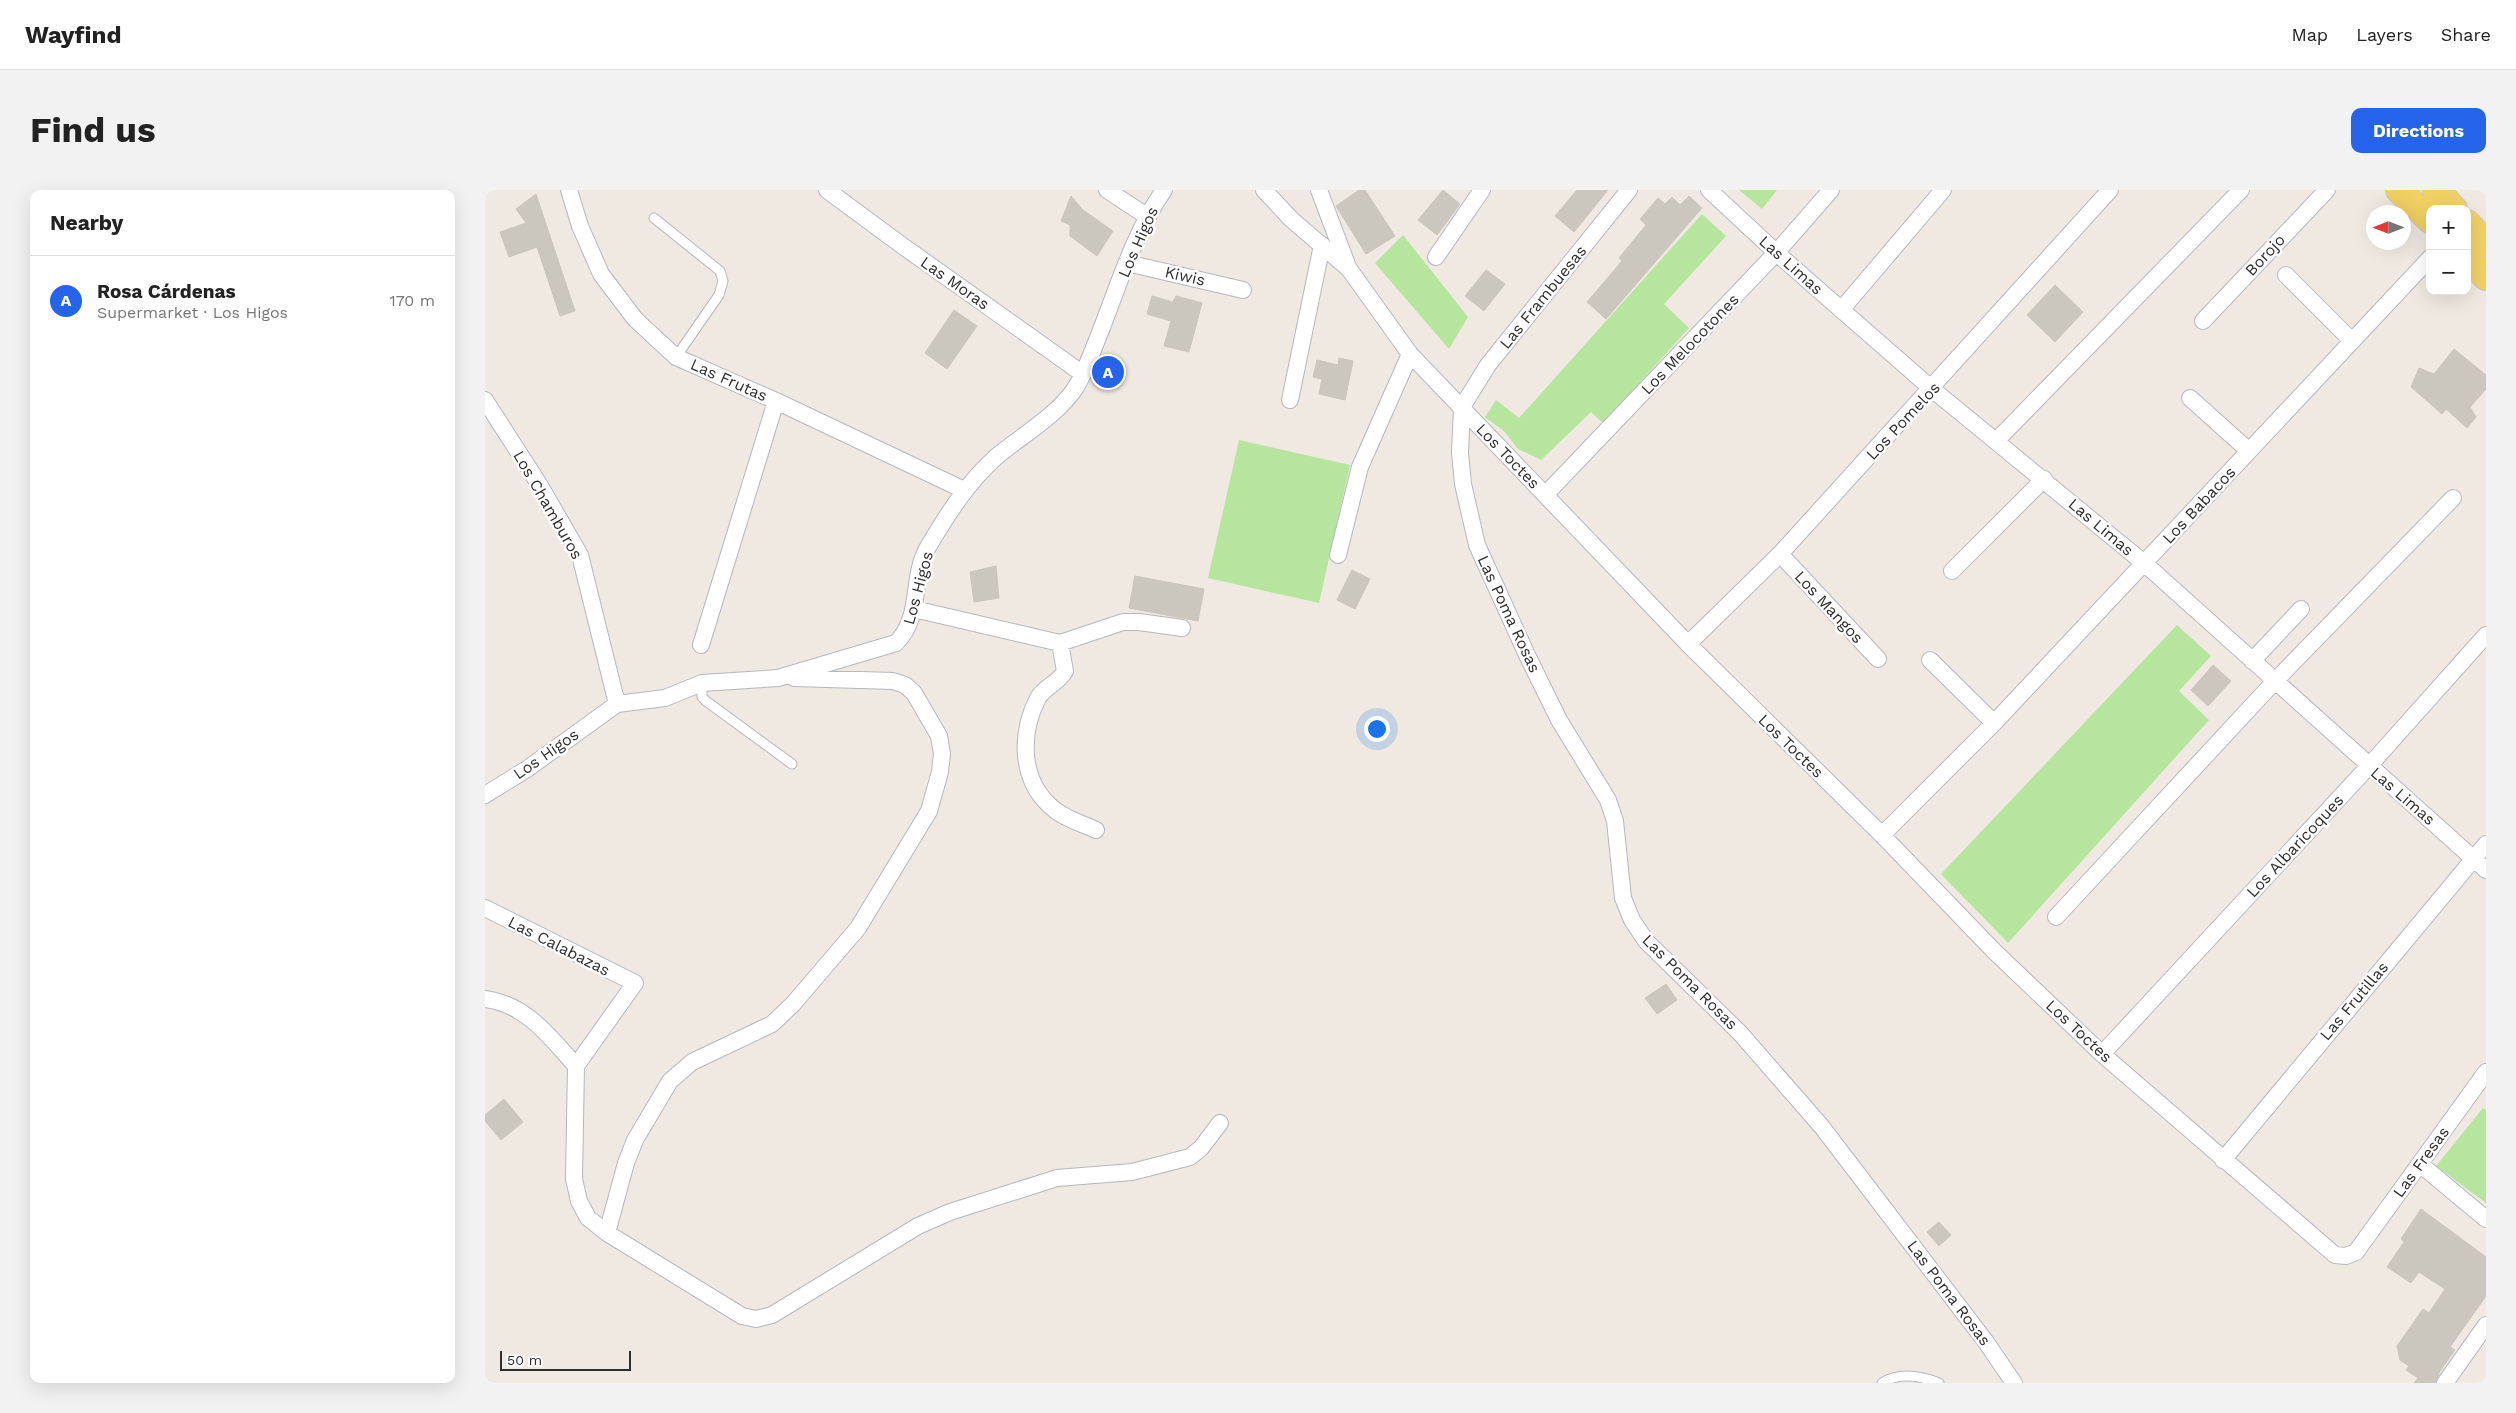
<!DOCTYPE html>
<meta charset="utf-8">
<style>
:root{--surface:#fff;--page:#f2f2f2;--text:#222;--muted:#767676;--line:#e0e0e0;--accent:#2563eb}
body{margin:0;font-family:"Work Sans",sans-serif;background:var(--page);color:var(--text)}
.controls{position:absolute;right:15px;top:15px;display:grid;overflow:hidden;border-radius:10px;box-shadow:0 5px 20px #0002}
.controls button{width:45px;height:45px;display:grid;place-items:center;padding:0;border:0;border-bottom:1px solid var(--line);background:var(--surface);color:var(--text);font:25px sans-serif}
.compass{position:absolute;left:1881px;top:15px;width:45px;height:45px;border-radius:50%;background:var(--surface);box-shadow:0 5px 20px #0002;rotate:270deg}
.scale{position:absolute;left:15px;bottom:12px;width:131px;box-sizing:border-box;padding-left:5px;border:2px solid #2e2e2e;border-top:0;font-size:14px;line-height:18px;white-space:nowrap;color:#2e2e2e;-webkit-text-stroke:4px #fff;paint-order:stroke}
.you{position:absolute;left:891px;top:538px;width:18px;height:18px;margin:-12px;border:4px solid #fff;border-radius:50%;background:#1a73e8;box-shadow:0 0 0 8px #1a73e833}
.badge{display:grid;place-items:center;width:32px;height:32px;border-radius:50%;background:var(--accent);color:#fff;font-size:16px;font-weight:700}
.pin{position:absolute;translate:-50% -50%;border:2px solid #fff;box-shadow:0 1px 5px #0006}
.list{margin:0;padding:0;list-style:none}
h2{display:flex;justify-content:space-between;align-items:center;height:65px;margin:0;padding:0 20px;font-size:21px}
h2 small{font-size:16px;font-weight:400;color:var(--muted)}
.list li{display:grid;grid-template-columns:32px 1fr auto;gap:15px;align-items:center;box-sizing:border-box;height:90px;padding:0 20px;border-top:1px solid var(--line)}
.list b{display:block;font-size:19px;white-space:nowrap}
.list p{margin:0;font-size:16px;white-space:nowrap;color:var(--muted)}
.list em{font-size:16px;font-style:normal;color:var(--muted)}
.map{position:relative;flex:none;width:2001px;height:1193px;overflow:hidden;border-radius:10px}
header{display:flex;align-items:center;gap:30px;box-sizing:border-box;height:70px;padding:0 25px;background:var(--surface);border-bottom:1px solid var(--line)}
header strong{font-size:24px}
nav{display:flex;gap:28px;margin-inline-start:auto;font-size:18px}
.intro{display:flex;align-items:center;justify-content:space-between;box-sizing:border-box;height:120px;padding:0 30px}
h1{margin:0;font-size:35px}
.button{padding:12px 22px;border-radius:10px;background:var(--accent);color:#fff;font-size:18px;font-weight:700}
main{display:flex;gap:30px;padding:0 30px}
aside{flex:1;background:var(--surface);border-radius:10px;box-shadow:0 5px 20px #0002}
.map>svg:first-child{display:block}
.green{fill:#b6e59e}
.building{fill:#cbc7bf;stroke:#cbc5ba}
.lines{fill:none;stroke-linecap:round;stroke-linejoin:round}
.service-casing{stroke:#b4b7c1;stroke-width:11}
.minor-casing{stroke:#b4b7c1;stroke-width:18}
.primary-casing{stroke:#c9c9c9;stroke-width:28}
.service{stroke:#fff;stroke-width:9}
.minor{stroke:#fff;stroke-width:16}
.primary{stroke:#f2d163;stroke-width:26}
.labels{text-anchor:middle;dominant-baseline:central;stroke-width:5;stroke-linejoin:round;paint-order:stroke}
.street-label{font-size:16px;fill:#2e2e2e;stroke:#fff}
</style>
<header>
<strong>Wayfind</strong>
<nav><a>Map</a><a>Layers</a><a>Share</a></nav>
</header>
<div class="intro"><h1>Find us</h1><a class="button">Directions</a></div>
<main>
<aside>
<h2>Nearby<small></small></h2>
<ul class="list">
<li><span class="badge">A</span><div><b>Rosa Cárdenas</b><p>Supermarket · Los Higos</p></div><em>170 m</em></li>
</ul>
</aside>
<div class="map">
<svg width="2001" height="1193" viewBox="0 0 2001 1193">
<rect width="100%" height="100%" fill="#efe9e1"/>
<!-- green -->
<path class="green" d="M1254 0H1292L1277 19Z
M1217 24 1241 46 1179 114 1204 138 1118 233 1106 222 1056 270 1033 259 1020 242 1000 227 1011 210 1034 228Z
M918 45 983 127 964 159 890 73Z
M754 250 865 275 834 413 723 388Z
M1692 435 1726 466 1694 501 1724 530 1523 753 1456 684Z
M1998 918 2001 920V1013L1951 976Z"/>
<!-- building -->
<path class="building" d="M874 0H880L910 46 881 64 851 16Z
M958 0 975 14 952 45 933 30Z
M1092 0H1123L1089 42 1070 26Z
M51 4 90 121 75 126 52 57 24 67 15 42 41 33 31 19Z
M586 6 598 20 628 41 612 66 585 46V35L576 31Z
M1204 6 1217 18 1121 129 1102 112 1137 71 1134 68 1161 35 1155 29 1173 8 1180 14 1187 7 1195 15Z
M1001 80 1020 94 999 121 980 106Z
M1570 95 1598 122 1570 152 1542 125Z
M667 106 688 112 691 106 717 113 704 162 679 156 686 131 662 124Z
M469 120 492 136 462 179 440 163Z
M1969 159 2001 185V199L1985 217 1991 227 1982 238 1961 219 1957 224 1926 197 1934 178 1949 184Z
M854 168 868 171 860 210 834 204 837 189 828 187 832 170 853 175Z
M511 376 514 408 489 412 485 382Z
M867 380 885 389 870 419 852 410Z
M650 386 719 399 713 431 644 418Z
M1728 475 1746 491 1723 516 1706 500Z
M1181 794 1192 810 1172 824 1160 808Z
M19 909 38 932 16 950 0 931V925Z
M1936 1019 2001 1067V1106L1965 1157 1970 1160 1955 1181 1950 1193H1929L1933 1188 1921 1180 1924 1176 1915 1170 1912 1156 1938 1119 1944 1123 1960 1099 1934 1082 1926 1093 1902 1077 1919 1052 1916 1049Z
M1454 1032 1466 1045 1454 1056 1442 1042Z"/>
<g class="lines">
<!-- service casing -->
<g class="service-casing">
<path id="service" d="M169 28 235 81 238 91 234 105 191 167
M217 493V507L221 511 307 574
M1397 1193C1414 1182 1436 1186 1454 1193"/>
</g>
<!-- minor casing -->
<g class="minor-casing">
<path id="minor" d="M84 0 95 36 116 84 150 129 191 167 291 211 479 300
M342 0 415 54 598 184
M622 0 663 27
M779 0 806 29 864 79 925 164 1203 454 1397 645 1510 762 1617 864 1850 1065 1861 1066 1871 1062 2001 882
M834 0 863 77
M1144 0 1003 175 977 217 975 263 978 294 992 355 1042 465 1074 530 1123 610 1130 631 1138 708 1147 730 1161 751 1255 843 1337 937 1501 1152 1529 1193
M1224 0 1295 66 1447 199 1659 373 2001 680
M951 67 997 0
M642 73 758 100
M1801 85 1866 150
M1356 120 1458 0
M1718 131 1842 0
M1705 208 1764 261
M0 210 54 294 95 365 132 514
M805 210 837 55
M1511 251 1756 0
M1060 305 1291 63 1346 0
M1295 364 1393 469
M853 365 875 277 925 164
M1467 381 1559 289
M429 419 575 453 638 432H654L697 438
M575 453 580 481C574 493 559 497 553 508 534 545 535 593 570 620 581 629 598 634 611 640
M1203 454 1295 364 1625 0
M216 455 291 211
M1445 470 1509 533
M1767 471 1816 419
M0 605 42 579 132 514 180 508 217 493 293 488 411 453C438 426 425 388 443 357 462 325 482 293 511 267 536 246 570 227 589 200 600 184 606 164 614 145 633 97 649 43 679 0
M1397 645 1509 533 1945 68
M0 718 150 793 91 876 89 989 94 1011 103 1028 122 1043 257 1126 271 1129 287 1125 433 1036 465 1022 572 988 647 982 705 967 716 958 735 933
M1571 727 1790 491 1968 308
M0 809C41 814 65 847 91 876
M1617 864 1884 576 2001 445
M1738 970 2001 654
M1935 974 2001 1029
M122 1043 141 973 150 950 185 891 207 872 287 834 308 814 373 738 444 621 455 582 457 564 454 546 429 503 420 495 408 491 309 488
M1960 1193 2001 1135"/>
</g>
<!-- primary casing -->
<g class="primary-casing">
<path id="primary" d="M1914 0 1945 30
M1951 0 1969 19
M1982 33 2001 53
M1982 67 2001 87"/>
</g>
<!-- service -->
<use href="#service" class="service"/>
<!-- minor -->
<use href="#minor" class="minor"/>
<!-- primary -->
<use href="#primary" class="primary"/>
</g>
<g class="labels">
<!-- street labels -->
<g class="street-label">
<text transform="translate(653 52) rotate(-66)">Los Higos</text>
<text transform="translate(1780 65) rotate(-47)">Borojo</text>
<text transform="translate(1306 75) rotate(42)">Las Limas</text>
<text transform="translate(700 86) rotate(13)">Kiwis</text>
<text transform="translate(470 93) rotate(35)">Las Moras</text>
<text transform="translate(1058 107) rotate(-51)">Las Frambuesas</text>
<text transform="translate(1205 154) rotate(-46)">Los Melocotones</text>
<text transform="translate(244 190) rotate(24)">Las Frutas</text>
<text transform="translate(1418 231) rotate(-47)">Los Pomelos</text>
<text transform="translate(1023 266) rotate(46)">Los Toctes</text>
<text transform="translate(63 315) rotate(60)">Los Chamburos</text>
<text transform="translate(1714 315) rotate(-47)">Los Babacos</text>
<text transform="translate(1616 337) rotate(40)">Las Limas</text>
<text transform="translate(433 398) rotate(-75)">Los Higos</text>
<text transform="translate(1344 417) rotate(47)">Los Mangos</text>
<text transform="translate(1024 424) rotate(65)">Las Poma Rosas</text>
<text transform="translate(1306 556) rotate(44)">Los Toctes</text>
<text transform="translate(61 564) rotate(-35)">Los Higos</text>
<text transform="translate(1918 606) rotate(41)">Las Limas</text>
<text transform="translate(1810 656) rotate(-47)">Los Albaricoques</text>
<text transform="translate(74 756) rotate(27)">Las Calabazas</text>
<text transform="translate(1205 792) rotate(45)">Las Poma Rosas</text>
<text transform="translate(1869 811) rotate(-50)">Las Frutillas</text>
<text transform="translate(1594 841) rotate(43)">Los Toctes</text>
<text transform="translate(1936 972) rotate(-54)">Las Fresas</text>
<text transform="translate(1464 1103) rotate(53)">Las Poma Rosas</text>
</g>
</g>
</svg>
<div class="controls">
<button>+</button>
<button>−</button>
</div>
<svg class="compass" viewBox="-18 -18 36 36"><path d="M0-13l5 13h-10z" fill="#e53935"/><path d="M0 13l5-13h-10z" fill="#767676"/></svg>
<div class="scale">50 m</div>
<div class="you"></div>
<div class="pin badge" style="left:623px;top:182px">A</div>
</div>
</main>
